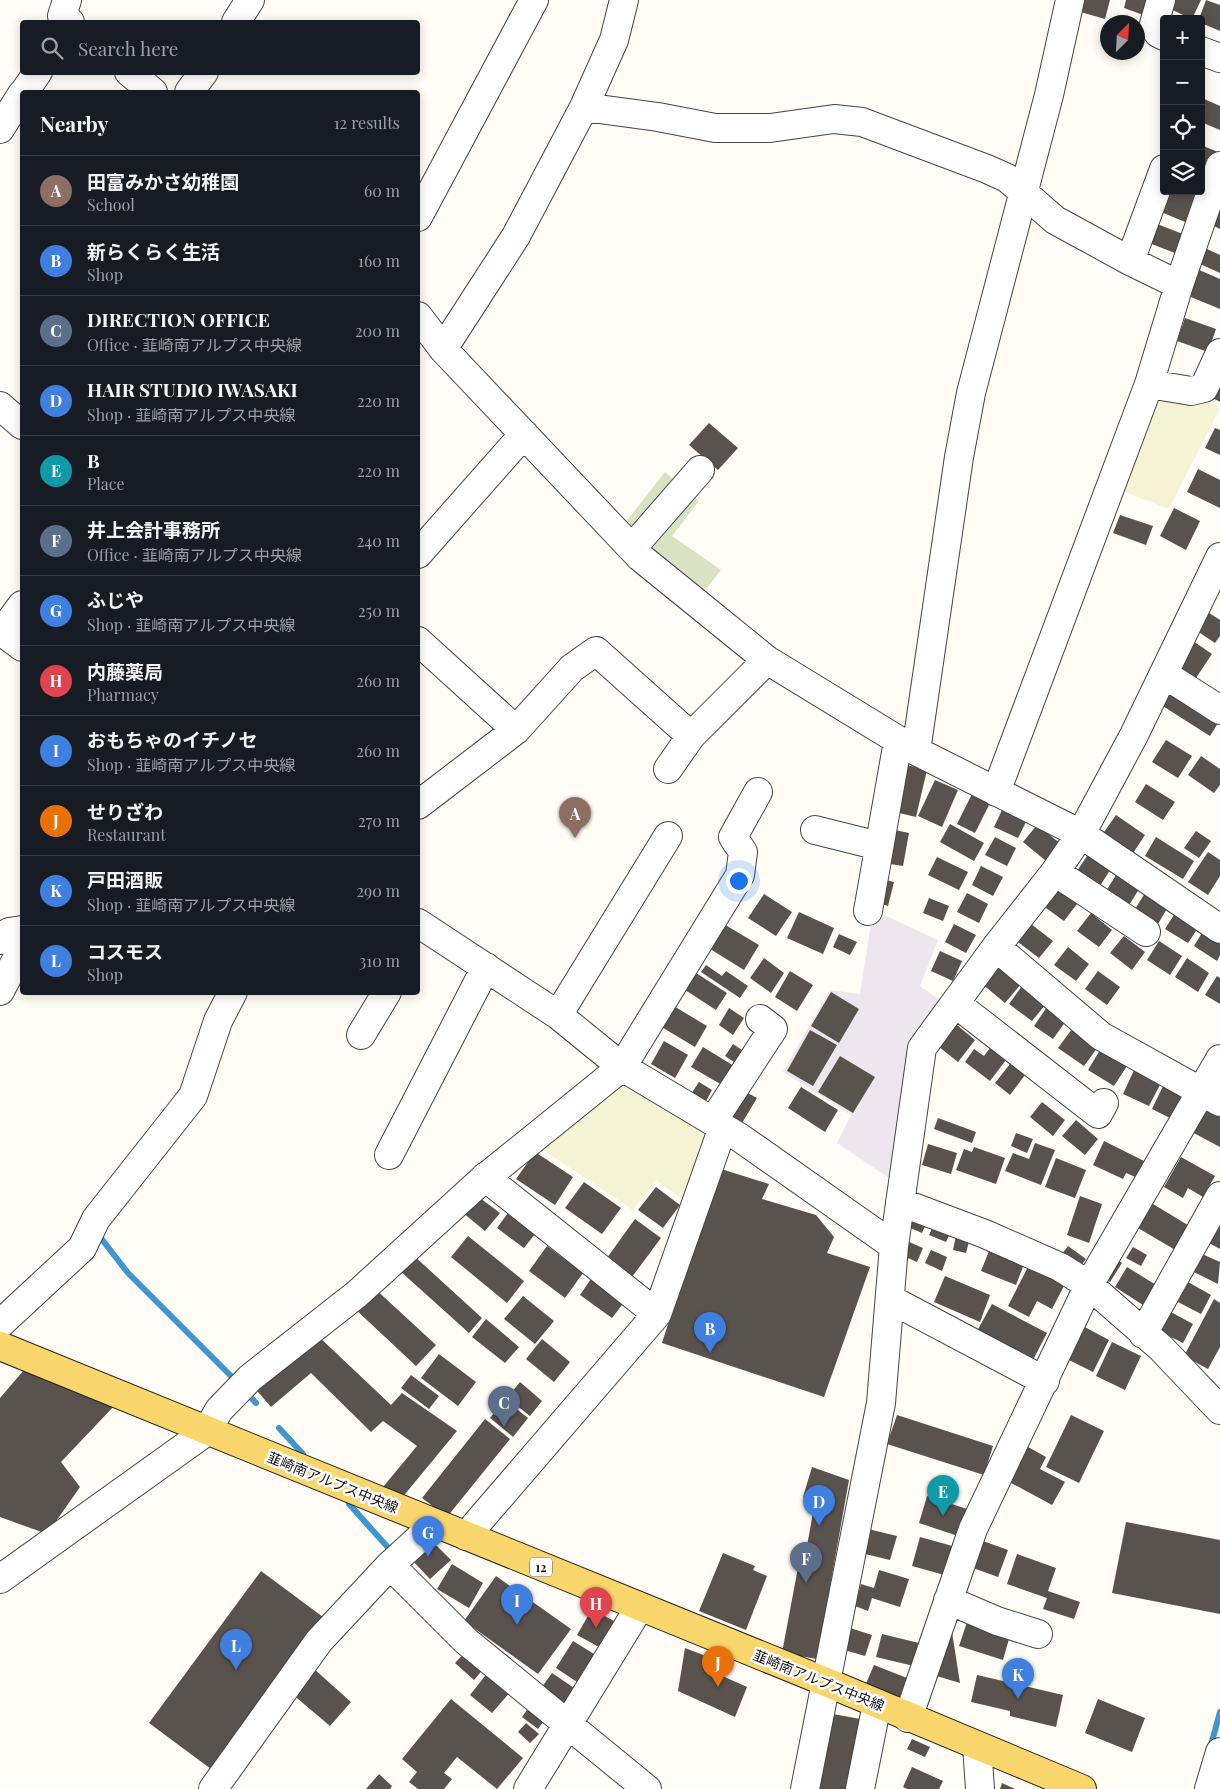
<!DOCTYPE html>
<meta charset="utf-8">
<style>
:root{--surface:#171b24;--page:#242831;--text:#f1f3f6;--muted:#9ea1a6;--line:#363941;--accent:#1a73e8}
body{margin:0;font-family:"Playfair Display","Noto Sans JP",serif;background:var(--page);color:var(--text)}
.controls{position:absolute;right:15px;top:15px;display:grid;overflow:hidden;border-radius:5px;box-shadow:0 2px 12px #0003}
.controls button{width:45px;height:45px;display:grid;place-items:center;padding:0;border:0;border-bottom:1px solid var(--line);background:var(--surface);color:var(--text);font:25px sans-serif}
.compass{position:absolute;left:1100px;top:15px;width:45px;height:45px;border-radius:50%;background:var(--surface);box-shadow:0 2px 12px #0003;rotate:24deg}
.you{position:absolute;left:738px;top:880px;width:18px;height:18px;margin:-12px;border:4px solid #fff;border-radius:50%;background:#1a73e8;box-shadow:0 0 0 8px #1a73e833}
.badge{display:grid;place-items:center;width:32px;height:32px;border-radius:50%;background:var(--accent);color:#fff;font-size:16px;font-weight:700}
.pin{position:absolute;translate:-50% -41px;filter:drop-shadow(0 1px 2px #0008)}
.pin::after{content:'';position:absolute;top:26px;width:18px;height:15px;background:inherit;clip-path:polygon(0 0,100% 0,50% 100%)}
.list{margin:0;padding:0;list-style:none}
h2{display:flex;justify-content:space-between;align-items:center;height:65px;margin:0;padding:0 20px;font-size:21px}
h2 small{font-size:16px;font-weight:400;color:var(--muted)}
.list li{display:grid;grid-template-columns:32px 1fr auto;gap:15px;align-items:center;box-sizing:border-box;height:70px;padding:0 20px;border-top:1px solid var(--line)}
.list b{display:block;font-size:19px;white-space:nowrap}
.list p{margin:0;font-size:16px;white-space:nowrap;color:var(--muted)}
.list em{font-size:16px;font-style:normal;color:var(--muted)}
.icon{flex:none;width:28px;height:28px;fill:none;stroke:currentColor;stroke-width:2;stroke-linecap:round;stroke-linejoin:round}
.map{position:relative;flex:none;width:1220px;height:1789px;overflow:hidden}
.search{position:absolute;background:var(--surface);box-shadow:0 2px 12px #0003;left:20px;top:20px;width:400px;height:55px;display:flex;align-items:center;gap:12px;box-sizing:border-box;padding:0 18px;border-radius:5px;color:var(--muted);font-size:19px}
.panel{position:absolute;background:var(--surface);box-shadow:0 2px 12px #0003;left:20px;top:90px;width:400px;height:905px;border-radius:5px}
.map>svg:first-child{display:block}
.industrial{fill:#eee6ef}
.farmland{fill:#f6f3d4}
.cemetery{fill:#d9e3c4}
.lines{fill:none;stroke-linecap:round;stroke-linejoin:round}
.stream{stroke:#3f96cf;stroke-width:6}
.building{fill:#5a524d}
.minor-casing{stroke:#444;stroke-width:30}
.major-casing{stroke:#222;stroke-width:30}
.minor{stroke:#fff;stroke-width:28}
.major{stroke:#f9d66b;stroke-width:28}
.labels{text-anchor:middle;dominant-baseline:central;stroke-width:5;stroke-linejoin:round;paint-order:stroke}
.shield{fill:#fff;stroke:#585858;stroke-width:1}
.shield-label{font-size:12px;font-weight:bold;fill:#111}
.street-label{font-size:14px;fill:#111;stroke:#fff}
</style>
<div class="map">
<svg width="1220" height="1789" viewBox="0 0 1220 1789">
<rect width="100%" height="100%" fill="#fffdf5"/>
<!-- industrial -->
<path class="industrial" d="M873 910 938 940 920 986 944 1003 892 1180 837 1143 851 1115 783 1072 830 990 860 994Z"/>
<!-- farmland -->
<path class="farmland" d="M1202 395 1220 408 1169 509 1120 490 1157 396Z
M625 1079 714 1131 688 1203 656 1180 633 1210 540 1148Z"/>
<!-- cemetery -->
<path class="cemetery" d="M665 472 699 501 672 536 721 570 699 598 621 528Z"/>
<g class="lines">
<!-- stream -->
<path class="stream" d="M97 1233 128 1273 237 1382
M245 1391 256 1403
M279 1428 303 1454
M349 1504 393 1553
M1210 1749 1220 1712"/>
</g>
<!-- building -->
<path class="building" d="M1080 0H1110L1105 19 1077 11Z
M1126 0H1152L1146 16 1124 8Z
M1172 0H1201L1192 19 1168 8Z
M1206 0 1220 5V31L1201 23V19H1199Z
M1202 98 1220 106V130L1201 122Z
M1201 145 1218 152 1209 172 1201 169Z
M1169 191H1192L1202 195 1190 224 1161 212Z
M1220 207V229L1210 224Z
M1157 224 1188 236 1180 255 1149 243Z
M1205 248 1220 255V273L1198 263Z
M1197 269 1220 279V309L1186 295Z
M1185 318 1216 329 1208 352 1177 341Z
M1220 385V402L1213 398Z
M709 423 738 448 718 470 689 445Z
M1215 428 1220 430V455L1205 448Z
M1198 469 1220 480V508L1187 492Z
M1174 508 1200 521 1186 550 1160 536Z
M1120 515 1153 526 1146 545 1113 533Z
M1206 611 1220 620V636L1215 643 1194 629Z
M1190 639 1212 654 1196 678 1174 664Z
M1169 685 1220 720 1210 736 1158 703Z
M1166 740 1192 756 1178 778 1152 762Z
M1201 756 1220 769V785L1214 793 1188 775Z
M903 764 927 770 916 817 899 813 902 799 895 797Z
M935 780 958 790 942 827 918 816Z
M1146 784 1175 802 1163 820 1135 802Z
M972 794 990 803 975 833 957 824Z
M1003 808 1027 820 1018 838 994 827Z
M1116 815 1145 835 1131 856 1102 835Z
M950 824 984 843 974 861 940 842Z
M1037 825 1061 844 1046 861 1023 842Z
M890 829 909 833 903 866 884 863Z
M1196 831 1211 841 1199 858 1184 848Z
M995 837 1016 848 1007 866 985 855Z
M1156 837 1194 861 1183 879 1145 856Z
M1208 852 1220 860V876L1208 895 1188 882Z
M1089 853 1112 867 1100 886 1077 871Z
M937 857 968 872 959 890 928 875Z
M981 866 1003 877 993 896 972 885Z
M1118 872 1141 886 1129 905 1106 891Z
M881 879 894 882 888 906 876 902Z
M1055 888 1077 904 1064 921 1042 905Z
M1147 890 1169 905 1158 924 1135 909Z
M967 893 988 904 979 923 957 912Z
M764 894 792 912 776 936 748 918Z
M929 898 949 906 943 921 923 913Z
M1177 910 1200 925 1188 943 1165 929Z
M799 912 834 928 823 954 787 938Z
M1091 913 1112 930 1099 947 1077 931Z
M722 923 759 945 744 970 707 947Z
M954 924 976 935 966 953 945 942Z
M1031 924 1053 941 1039 958 1018 942Z
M1205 928 1220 937V955L1217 961 1194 946Z
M839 934 857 942 850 955 833 947Z
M1124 936 1145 952 1132 970 1110 953Z
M1159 941 1182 956 1170 975 1147 960Z
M1068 947 1089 964 1076 981 1054 965Z
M940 951 962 961 953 981 931 971Z
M764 958 784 973 771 993 750 978Z
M1187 958 1209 973 1198 992 1175 977Z
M997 964 1021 984 1005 1003 981 983Z
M706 965 722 976 726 971 748 986 740 998 701 972Z
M690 969 727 993 716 1010 679 986Z
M790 971 813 985 797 1011 775 997Z
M1098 971 1120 987 1107 1005 1085 989Z
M1217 976 1220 978V1004L1205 995Z
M1022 986 1046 1004 1032 1021 1009 1004Z
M831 992 859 1009 839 1043 811 1026Z
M667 1002 707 1026 695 1047 655 1023Z
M1047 1007 1066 1021 1053 1039 1034 1026Z
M729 1008 744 1018 733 1035 719 1025Z
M952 1021 975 1040 958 1062 934 1043Z
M1072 1029 1098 1047 1084 1066 1058 1048Z
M810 1030 837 1045 813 1086 787 1071Z
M664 1041 688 1055 675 1078 651 1064Z
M733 1044 748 1054 740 1066 725 1056Z
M703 1047 734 1066 722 1085 691 1067Z
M990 1048 1006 1060 990 1081 965 1062 974 1049 984 1056Z
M1100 1050 1127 1066 1114 1086 1088 1070Z
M840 1056 875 1077 853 1113 818 1092Z
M1010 1064 1025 1075 1010 1095 995 1083Z
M1135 1068 1162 1081 1149 1106 1123 1094Z
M699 1082 712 1090 705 1103 691 1094Z
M1164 1084 1187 1095 1174 1120 1152 1109Z
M801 1087 838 1110 825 1132 788 1108Z
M742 1090 757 1098 742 1123 728 1114Z
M1042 1102 1065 1120 1053 1136 1030 1117Z
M1204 1105 1220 1113V1147L1190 1131Z
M938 1118 976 1132 972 1143 934 1129Z
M1076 1120 1098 1139 1085 1155 1062 1136Z
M1016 1133 1033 1139 1027 1153 1011 1146Z
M1104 1141 1148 1163 1140 1179 1126 1173 1123 1179 1093 1165Z
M1035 1143 1055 1150 1041 1185 1005 1171 1013 1153 1029 1159Z
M928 1144 957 1153 951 1174 922 1165Z
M974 1147 1005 1158 996 1184 956 1170 964 1149 972 1152Z
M535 1152 573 1177 555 1205 516 1179Z
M1181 1157 1215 1176 1203 1197 1188 1188 1183 1198 1164 1187Z
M1056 1158 1086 1170 1075 1198 1045 1187Z
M718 1168 769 1184 762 1199 816 1215 834 1237 827 1253 870 1267 824 1397 662 1343Z
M584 1182 621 1208 602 1234 565 1208Z
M656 1187 680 1205 663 1228 638 1210Z
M476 1195 500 1213 485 1231 462 1212Z
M1080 1196 1102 1204 1089 1243 1067 1235Z
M1153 1204 1191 1227 1177 1251 1138 1228Z
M912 1212 928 1219 922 1233 906 1226Z
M508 1213 535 1234 524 1248 497 1228Z
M635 1219 661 1238 629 1281 604 1262Z
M935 1222 952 1229 946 1242 929 1235Z
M1218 1225 1220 1226V1249L1209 1243Z
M957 1231 971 1234 966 1253 953 1250Z
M468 1236 524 1281 507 1303 451 1257Z
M907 1241 923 1248 917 1262 901 1255Z
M547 1246 583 1273 565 1298 529 1271Z
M991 1246 1026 1259 1016 1285 981 1271Z
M1068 1246 1086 1259 1077 1271 1059 1258Z
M1133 1247 1147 1255 1141 1266 1126 1258Z
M931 1250 947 1257 942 1271 925 1263Z
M1202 1254 1220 1262 1218 1284 1194 1272Z
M413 1255 482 1318 469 1333 399 1270Z
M1114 1258 1122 1263 1110 1282 1102 1277Z
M1030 1263 1066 1282 1052 1309 1037 1301 1029 1317 1008 1306Z
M1127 1267 1156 1285 1143 1305 1115 1287Z
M593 1276 626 1300 612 1318 580 1295Z
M945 1276 990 1295 980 1322 934 1302Z
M1188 1282 1211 1295 1201 1314 1178 1302Z
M372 1286 436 1345 416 1366 353 1307Z
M523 1296 554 1321 535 1344 504 1319Z
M1214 1299 1220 1303V1347L1208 1369 1184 1356Z
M992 1304 1047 1333 1033 1360 977 1331Z
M1169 1311 1193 1324 1183 1343 1159 1331Z
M486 1319 519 1347 505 1363 472 1337Z
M1081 1325 1109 1340 1093 1372 1065 1358Z
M316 1334 391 1405 402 1393 457 1431 401 1499 383 1487 417 1446 383 1421 371 1432 311 1373 271 1407 252 1385Z
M542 1339 570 1362 554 1382 526 1359Z
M1112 1342 1141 1356 1125 1390 1096 1376Z
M439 1354 476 1382 458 1406 421 1378Z
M24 1370 115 1405 61 1462 80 1487 47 1534 0 1517V1398Z
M411 1375 439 1396 429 1409 401 1388Z
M520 1382 542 1401 530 1416 507 1398Z
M505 1400 528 1418 513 1437 490 1418Z
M897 1415 993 1446 984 1475 887 1444Z
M1071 1415 1104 1431 1079 1483 1046 1467Z
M485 1419 510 1439 447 1517 422 1498Z
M1021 1443 1046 1457 1040 1469 1065 1482 1052 1505 1002 1478Z
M812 1467 849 1480 817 1659 782 1653 799 1562 804 1563 815 1501 803 1497Z
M927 1496 967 1509 958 1536 919 1523Z
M1126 1522 1220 1540V1614L1112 1593Z
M868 1529 897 1536 890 1560 861 1553Z
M920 1537 956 1547 948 1576 912 1566Z
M431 1540 451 1560 430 1579 411 1559Z
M983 1541 1008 1550 998 1577 973 1568Z
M723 1553 755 1566 753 1570 767 1576 746 1630 699 1611Z
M1017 1554 1056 1568 1048 1591 1080 1602 1074 1619 1043 1609 1047 1598 1007 1584Z
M452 1564 483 1583 469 1608 437 1589Z
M879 1570 909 1579 900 1607 872 1598 868 1611 855 1606 861 1584 874 1588Z
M261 1571 323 1617 211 1769 149 1723Z
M496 1576 571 1629 538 1674 464 1621Z
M592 1609 614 1621 599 1647 577 1635Z
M968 1619 1011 1632 1003 1660 959 1646Z
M847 1627 872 1635 865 1656 841 1649Z
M952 1632 960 1683 930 1674Z
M882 1634 923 1644 918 1667 876 1657Z
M573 1641 594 1654 577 1682 556 1668Z
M685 1648 711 1658 707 1669 747 1687 735 1717 678 1691Z
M467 1650 485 1667 474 1680 455 1663Z
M874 1665 907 1678 899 1699 865 1686Z
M313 1668 351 1702 330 1726 291 1693Z
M489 1671 512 1690 492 1713 470 1695Z
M552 1673 574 1688 564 1703 542 1687Z
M977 1675 1063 1695 1056 1727 1010 1716V1711L971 1702Z
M451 1699 523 1758 497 1789 457 1757 444 1773 452 1779 444 1789H418L409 1782 417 1772 402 1759Z
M1098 1699 1145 1718 1132 1752 1085 1733Z
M529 1707 545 1719 538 1729 522 1717Z
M833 1714 866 1720 853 1789H818Z
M526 1723 539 1734 530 1743 518 1732Z
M912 1739 930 1747 925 1757 907 1749Z
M912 1767 943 1781 939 1789H907L903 1787Z
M379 1774 392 1786 390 1789H366Z
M1002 1783 1015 1789H1000Z"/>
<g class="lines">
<!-- minor casing -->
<g class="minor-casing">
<path id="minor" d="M67 0 62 16 70 22
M1161 0 1154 24 1158 33 1164 36
M236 22 250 0
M1201 51 1220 58
M129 72 153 92
M24 92 38 72
M189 92 204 72
M584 107 658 117 715 128H770L834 119 862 122 987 169 1007 178 1055 220 1130 261
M0 129 22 94
M1164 169 1130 261 1179 285
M418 217 534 0
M418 316 443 349 640 557 767 660 916 751 1081 834 1055 872 996 947 922 1048 894 1246 881 1403 805 1789
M443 349 516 236 584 107 614 40 624 0
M1149 384 1191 391 1204 388 1220 353
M0 406 22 425
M632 548 700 470
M418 554 524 434
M1220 557 1134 735 1081 834 1220 929
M0 630 22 647
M2 632 22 605
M418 641 516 730
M1164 674 1220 710
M916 751 959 457 971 393 1049 95 1070 0
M668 769 691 736
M996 792 1149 384 1179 285 1220 166
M418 805 516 730 572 668 596 651 691 736 767 660
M815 830 879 846
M1055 872 1146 932
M868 911 898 741
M418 923 558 1015 622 1067 739 1137 894 1246
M0 940 9 932 22 930
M996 947 1101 1036 1220 1102
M0 991 22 949
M955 1003 1098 1114 1104 1103
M558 1015 668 836
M361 1035 387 992
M713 1121 773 1029 760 1019
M389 1155 486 967
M485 1177 657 1314
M900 1202 985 1234 1060 1267 1089 1285 1161 1348 1220 1410
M890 1299 1045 1381
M0 1324 82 1248 96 1219 193 1096 218 1021 233 992
M1143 1334 1220 1196
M466 1536 657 1314 723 1127
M390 1565 466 1641 647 1789
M0 1579 207 1431 219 1410 250 1378 357 1294 481 1181 622 1067 740 875 743 852 733 837 758 792
M948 1600 997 1621 1038 1634
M908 1718 973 1529 1089 1285 1220 1059
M977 1746 980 1789
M213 1789 319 1641 390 1565 435 1524
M528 1789 639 1608
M860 1789 877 1704
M1209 1789 1220 1752"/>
</g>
<!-- major casing -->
<g class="major-casing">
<path id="major" d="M0 1346 826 1682 1082 1789"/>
</g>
<!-- minor -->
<use href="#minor" class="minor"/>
<!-- major -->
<use href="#major" class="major"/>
</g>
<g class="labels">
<!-- shield labels -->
<rect class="shield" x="530" y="1557.5" width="22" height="19" rx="4"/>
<g class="shield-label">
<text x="541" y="1567">12</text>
</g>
<!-- street labels -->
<g class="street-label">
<text transform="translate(333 1482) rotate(22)">韮崎南アルプス中央線</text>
<text transform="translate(819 1680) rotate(22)">韮崎南アルプス中央線</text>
</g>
</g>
</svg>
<div class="controls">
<button>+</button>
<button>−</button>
<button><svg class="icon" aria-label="locate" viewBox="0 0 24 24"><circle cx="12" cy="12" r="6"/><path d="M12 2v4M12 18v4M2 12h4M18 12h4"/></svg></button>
<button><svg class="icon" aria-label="layers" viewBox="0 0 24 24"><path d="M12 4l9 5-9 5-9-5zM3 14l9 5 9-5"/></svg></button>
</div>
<svg class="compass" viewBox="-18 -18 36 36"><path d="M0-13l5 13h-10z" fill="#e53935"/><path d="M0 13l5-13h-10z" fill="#9ea1a6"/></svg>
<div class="you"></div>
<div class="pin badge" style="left:575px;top:838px;background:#8d6e63">A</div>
<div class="pin badge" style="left:710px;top:1353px;background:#3f7fe0">B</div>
<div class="pin badge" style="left:504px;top:1427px;background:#5c6f8a">C</div>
<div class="pin badge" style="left:819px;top:1526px;background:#3f7fe0">D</div>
<div class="pin badge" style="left:943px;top:1516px;background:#0f9aa8">E</div>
<div class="pin badge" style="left:806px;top:1583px;background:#5c6f8a">F</div>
<div class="pin badge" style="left:428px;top:1557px;background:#3f7fe0">G</div>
<div class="pin badge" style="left:596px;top:1628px;background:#e0444e">H</div>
<div class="pin badge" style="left:517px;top:1625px;background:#3f7fe0">I</div>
<div class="pin badge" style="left:718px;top:1687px;background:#e8710a">J</div>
<div class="pin badge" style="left:1018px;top:1699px;background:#3f7fe0">K</div>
<div class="pin badge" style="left:236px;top:1670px;background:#3f7fe0">L</div>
<div class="search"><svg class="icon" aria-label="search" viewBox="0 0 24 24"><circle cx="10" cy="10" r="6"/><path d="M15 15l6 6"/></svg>Search here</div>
<section class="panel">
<h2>Nearby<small>12 results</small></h2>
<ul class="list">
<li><span class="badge" style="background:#8d6e63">A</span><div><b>田富みかさ幼稚園</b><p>School</p></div><em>60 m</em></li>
<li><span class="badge" style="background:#3f7fe0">B</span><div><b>新らくらく生活</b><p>Shop</p></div><em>160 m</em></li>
<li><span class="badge" style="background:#5c6f8a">C</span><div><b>DIRECTION OFFICE</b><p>Office · 韮崎南アルプス中央線</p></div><em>200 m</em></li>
<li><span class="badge" style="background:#3f7fe0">D</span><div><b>HAIR STUDIO IWASAKI</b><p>Shop · 韮崎南アルプス中央線</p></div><em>220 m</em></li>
<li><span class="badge" style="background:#0f9aa8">E</span><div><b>B</b><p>Place</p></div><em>220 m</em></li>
<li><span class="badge" style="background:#5c6f8a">F</span><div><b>井上会計事務所</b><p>Office · 韮崎南アルプス中央線</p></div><em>240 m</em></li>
<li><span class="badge" style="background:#3f7fe0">G</span><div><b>ふじや</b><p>Shop · 韮崎南アルプス中央線</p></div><em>250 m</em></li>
<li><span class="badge" style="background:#e0444e">H</span><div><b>内藤薬局</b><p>Pharmacy</p></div><em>260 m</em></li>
<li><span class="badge" style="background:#3f7fe0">I</span><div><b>おもちゃのイチノセ</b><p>Shop · 韮崎南アルプス中央線</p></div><em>260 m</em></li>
<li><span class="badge" style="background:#e8710a">J</span><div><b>せりざわ</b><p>Restaurant</p></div><em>270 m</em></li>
<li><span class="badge" style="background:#3f7fe0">K</span><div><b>戸田酒販</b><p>Shop · 韮崎南アルプス中央線</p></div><em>290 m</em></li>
<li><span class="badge" style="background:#3f7fe0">L</span><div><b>コスモス</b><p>Shop</p></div><em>310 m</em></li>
</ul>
</section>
</div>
